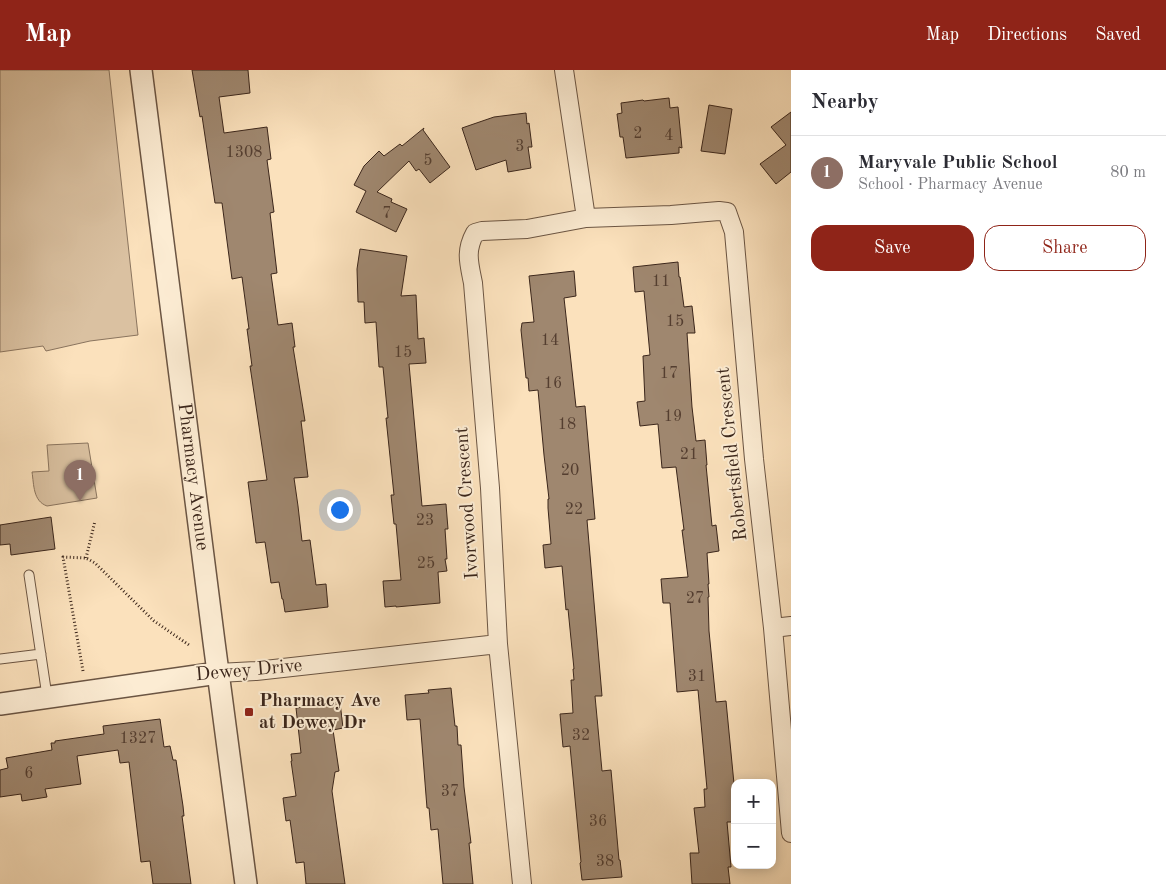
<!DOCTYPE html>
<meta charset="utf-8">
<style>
:root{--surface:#fff;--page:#f2f2f3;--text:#2b2b33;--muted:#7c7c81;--line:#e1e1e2;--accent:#8f2418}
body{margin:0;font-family:"Old Standard TT",serif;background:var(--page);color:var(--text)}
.controls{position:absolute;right:15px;bottom:15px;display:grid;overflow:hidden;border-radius:10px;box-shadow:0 2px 12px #0003}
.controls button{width:45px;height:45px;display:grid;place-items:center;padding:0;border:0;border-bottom:1px solid var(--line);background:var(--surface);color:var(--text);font:25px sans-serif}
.you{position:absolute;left:339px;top:439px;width:18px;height:18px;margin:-12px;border:4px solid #fff;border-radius:50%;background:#1a73e8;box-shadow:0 0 0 8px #1a73e833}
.badge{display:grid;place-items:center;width:32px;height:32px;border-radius:50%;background:var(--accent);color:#fff;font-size:16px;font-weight:700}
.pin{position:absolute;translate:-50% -41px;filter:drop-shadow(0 1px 2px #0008)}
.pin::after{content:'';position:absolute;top:26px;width:18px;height:15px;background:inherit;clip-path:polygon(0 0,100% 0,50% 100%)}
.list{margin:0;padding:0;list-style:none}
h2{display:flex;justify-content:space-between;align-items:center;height:65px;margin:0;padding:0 20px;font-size:21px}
h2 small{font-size:16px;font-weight:400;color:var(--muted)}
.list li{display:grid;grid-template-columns:32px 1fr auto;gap:15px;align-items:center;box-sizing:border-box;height:75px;padding:0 20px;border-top:1px solid var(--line)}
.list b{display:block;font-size:19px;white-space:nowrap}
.list p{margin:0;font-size:16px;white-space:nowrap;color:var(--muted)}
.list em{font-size:16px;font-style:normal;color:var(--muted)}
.actions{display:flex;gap:10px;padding:15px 20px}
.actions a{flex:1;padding:11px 0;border:1px solid var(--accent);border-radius:15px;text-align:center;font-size:18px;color:var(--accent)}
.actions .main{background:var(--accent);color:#fff}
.map{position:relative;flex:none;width:791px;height:814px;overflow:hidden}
header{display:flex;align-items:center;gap:30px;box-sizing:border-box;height:70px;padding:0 25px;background:var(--accent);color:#fff}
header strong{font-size:24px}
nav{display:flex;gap:28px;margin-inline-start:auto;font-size:18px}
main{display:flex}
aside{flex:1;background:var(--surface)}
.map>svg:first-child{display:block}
.green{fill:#dac1a1;stroke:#8a745e}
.building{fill:#9f876f;stroke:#3b261b}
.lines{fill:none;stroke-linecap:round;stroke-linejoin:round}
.service-casing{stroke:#6b5543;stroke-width:11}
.minor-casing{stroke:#6b5543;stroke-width:20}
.tertiary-casing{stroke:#6b5543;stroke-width:24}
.path{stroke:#3b261b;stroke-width:3;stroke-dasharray:1 2.5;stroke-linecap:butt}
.service{stroke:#fcecd3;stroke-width:9}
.minor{stroke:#fcecd3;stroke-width:18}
.tertiary{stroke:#fcecd3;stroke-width:21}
.poi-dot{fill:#8f2418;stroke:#fcecd3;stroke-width:2}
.labels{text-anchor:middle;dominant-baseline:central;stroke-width:4;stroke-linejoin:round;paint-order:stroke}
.number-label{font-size:16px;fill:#543e30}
.street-label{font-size:19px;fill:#3b261b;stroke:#fcecd3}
.poi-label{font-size:19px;font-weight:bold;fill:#3b261b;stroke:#fcecd3;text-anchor:start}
</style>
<header>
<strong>Map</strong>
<nav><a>Map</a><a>Directions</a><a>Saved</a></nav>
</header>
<main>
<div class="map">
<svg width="791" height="814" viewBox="0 0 791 814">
<rect width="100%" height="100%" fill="#fbe1bc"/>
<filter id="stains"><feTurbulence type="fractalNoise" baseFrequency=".004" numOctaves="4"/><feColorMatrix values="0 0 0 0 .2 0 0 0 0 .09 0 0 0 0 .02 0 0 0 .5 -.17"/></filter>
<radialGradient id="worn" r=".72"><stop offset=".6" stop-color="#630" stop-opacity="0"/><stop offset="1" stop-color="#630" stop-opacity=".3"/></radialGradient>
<!-- green -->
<path class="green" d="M0 0H109L138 265 90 271 46 281 43 276 0 282Z
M88 373 97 428 47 436C33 431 34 415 32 402L49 401 47 375Z"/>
<!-- building -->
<path class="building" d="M192 0H248L250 23 219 27 224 63 267 57 271 89 267 90 274 142 270 143 277 203 271 204 278 255 292 253 295 277H293L305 351H301L308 407 294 408 298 436 302 471 310 470 316 515 326 514 328 537 285 542 283 529H282L279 512 271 513 265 472 256 473 248 412 267 410 250 296H252L247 259H249L242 207 232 209 222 133H215L202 46 200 47Z
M669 28 670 38 678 37 682 78 679 77V83L626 88 623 67H620L617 44 622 43 621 33 643 30 644 31Z
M709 35 732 39 725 84 701 81Z
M791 42V102L776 114 760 94 786 75 771 57Z
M526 43 527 54 529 53 532 77H528L531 98 508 102 506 90 476 100 462 58 494 47Z
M424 58 423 60 450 97 430 113 419 99 416 101 409 91 377 122 392 129 391 132 407 139 396 162 356 142 366 121 354 115 364 96 379 81 384 86 400 74 402 76Z
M360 179 407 186 401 226 416 225 418 269 424 268 426 293 409 294 422 436 446 434 448 459H445L447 489H445L447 501 438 502 440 533 396 537V536L385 537 383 511 401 510 396 454H394L391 425H394L386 348H388L383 297H379L376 252 365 253 364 232H358L357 199Z
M678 192 679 207H680L684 237 692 236 695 263H687L692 337 696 371 705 370 707 395H706L712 456 716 455 719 481 707 483 709 514H708L709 527H708L709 561 716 632 726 631 735 724V752H727L731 797H728L730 814H692L690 783H699L694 738 705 737 704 719H707L698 620 677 622 670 533H663L661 509 688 507 682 460H684L676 397 662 398 658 354 640 356 637 332 645 331 643 286 650 285 644 221 635 222 633 197Z
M574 201 576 226 564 228 576 337 585 336 595 449 587 450 602 626H595L602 701 611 700 619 790H620L622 807 582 810 580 793 581 792 570 676 563 677 560 644 573 643 571 610H574L573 599H574L568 539 566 540 562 496 545 498 543 475 551 474 548 438V429H549L544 385 538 320 529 321 528 308H526L521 260 522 253 534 252 529 206Z
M51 447 55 479 11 485 10 474 0 475V455Z
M451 618 455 656H457L458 675H461L464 717 471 773H469L473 814H443L438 759 431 760 429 738H427L420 649 407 650 405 625 429 623 428 620Z
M340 632 343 658 333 660 339 701 335 702 332 721 345 814H306L304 792 296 793 290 750 286 751 283 728 296 726 291 691H292L291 684 301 683 296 638Z
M160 649 164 677 170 676 173 690H176L183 736 184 746H182L191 814H153L150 791 141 792 129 692 120 693 118 680 77 686 81 714 45 719 47 727 22 731 21 724 0 727V700L8 698 6 688 52 680 51 673H55V671L104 664 103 656Z"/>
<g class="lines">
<!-- service casing -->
<g class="service-casing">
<path id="service" d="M29 505 47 626
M0 589 41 584"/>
</g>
<!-- minor casing -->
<g class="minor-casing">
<path id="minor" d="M564 0 586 148
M773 558 791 556
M218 603 256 601 498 574
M522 814 498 574 490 418 473 213C469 193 465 181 475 163L482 161 527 159 586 148 671 145 719 141 727 142 734 162 754 389 773 558 791 763"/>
</g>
<!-- tertiary casing -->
<g class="tertiary-casing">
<g id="tertiary">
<path id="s1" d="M141 0 214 572 246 814"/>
<path d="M0 634 218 603"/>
</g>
</g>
<!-- path -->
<path class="path" d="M86 488 95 451
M83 601 63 487 86 488 95 493 154 551 189 575"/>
<!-- service -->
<use href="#service" class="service"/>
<!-- minor -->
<use href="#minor" class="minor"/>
<!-- tertiary -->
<use href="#tertiary" class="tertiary"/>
</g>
<!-- markers -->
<rect class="poi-dot" x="244" y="637" width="10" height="10" rx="2.5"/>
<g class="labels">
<!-- number labels -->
<g class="number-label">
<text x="638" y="64">2</text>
<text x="669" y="66">4</text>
<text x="520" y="77">3</text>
<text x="244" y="83">1308</text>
<text x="428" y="91">5</text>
<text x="387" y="144">7</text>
<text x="661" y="212">11</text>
<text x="675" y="252">15</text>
<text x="550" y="271">14</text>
<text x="403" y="283">15</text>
<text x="669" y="304">17</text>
<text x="553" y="314">16</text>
<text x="673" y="347">19</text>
<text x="567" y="355">18</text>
<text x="689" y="385">21</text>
<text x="570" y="401">20</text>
<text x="574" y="440">22</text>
<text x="425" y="451">23</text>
<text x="426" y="494">25</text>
<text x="695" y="529">27</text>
<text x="697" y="607">31</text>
<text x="581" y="666">32</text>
<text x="138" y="669">1327</text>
<text x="29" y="704">6</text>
<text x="450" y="722">37</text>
<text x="598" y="752">36</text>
<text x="605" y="792">38</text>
</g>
<!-- street labels -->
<g class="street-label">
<text transform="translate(733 384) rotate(-96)">Robertsfield Crescent</text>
<text stroke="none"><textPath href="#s1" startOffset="410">Pharmacy Avenue</textPath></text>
<text transform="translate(468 433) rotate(-94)">Ivorwood Crescent</text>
<text transform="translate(249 601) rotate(-5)">Dewey Drive</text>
</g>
<!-- poi labels -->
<g class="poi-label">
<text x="259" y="631">Pharmacy Ave<tspan x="259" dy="22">at Dewey Dr</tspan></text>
</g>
</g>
<rect width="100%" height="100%" filter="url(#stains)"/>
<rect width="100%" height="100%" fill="url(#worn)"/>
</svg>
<div class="controls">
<button>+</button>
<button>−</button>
</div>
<div class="you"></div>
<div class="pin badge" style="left:80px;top:431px;background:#8d6e63">1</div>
</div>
<aside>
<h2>Nearby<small></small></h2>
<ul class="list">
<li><span class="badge" style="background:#8d6e63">1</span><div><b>Maryvale Public School</b><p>School · Pharmacy Avenue</p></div><em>80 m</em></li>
</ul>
<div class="actions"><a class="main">Save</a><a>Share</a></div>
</aside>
</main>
